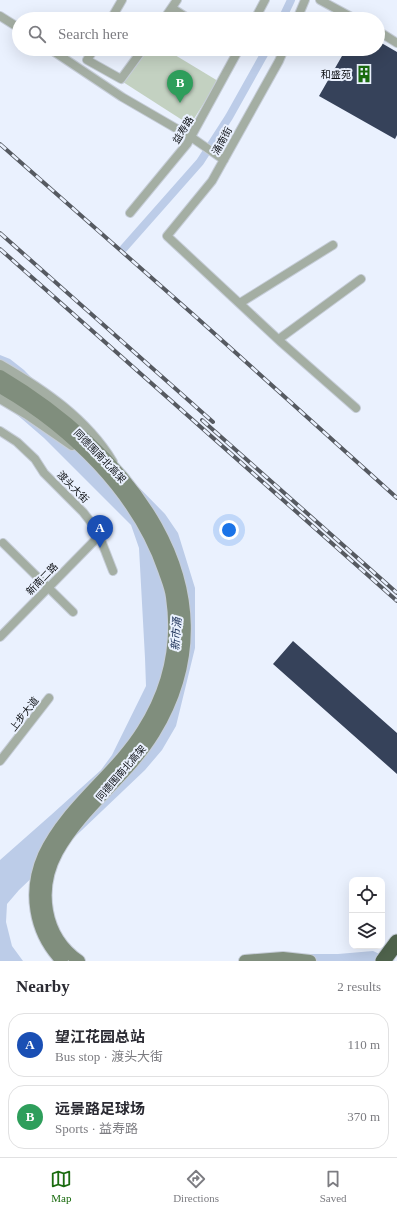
<!DOCTYPE html>
<meta charset="utf-8">
<style>
:root{--surface:#fff;--page:#f7f7f7;--text:#2b2b33;--muted:#7c7c81;--line:#e1e1e2;--accent:#1a6b0f}
body{margin:0;font-family:"Times New Roman","Noto Sans SC",serif;background:var(--page);color:var(--text)}
.controls{position:absolute;right:12px;bottom:12px;display:grid;overflow:hidden;border-radius:8px;box-shadow:0 4px 16px #0002}
.controls button{width:36px;height:36px;display:grid;place-items:center;padding:0;border:0;border-bottom:1px solid var(--line);background:var(--surface);color:var(--text);font:20px sans-serif}
.you{position:absolute;left:229px;top:530px;width:14px;height:14px;margin:-10px;border:3px solid #fff;border-radius:50%;background:#1a73e8;box-shadow:0 0 0 6px #1a73e833}
.badge{display:grid;place-items:center;width:26px;height:26px;border-radius:50%;background:var(--accent);color:#fff;font-size:13px;font-weight:700}
.pin{position:absolute;translate:-50% -33px;filter:drop-shadow(0 1px 2px #0008)}
.pin::after{content:'';position:absolute;top:21px;width:14px;height:12px;background:inherit;clip-path:polygon(0 0,100% 0,50% 100%)}
.list{margin:0;padding:0;list-style:none}
h2{display:flex;justify-content:space-between;align-items:center;height:52px;margin:0;padding:0 16px;font-size:17px}
h2 small{font-size:13px;font-weight:400;color:var(--muted)}
.list li{display:grid;grid-template-columns:26px 1fr auto;gap:12px;align-items:center;box-sizing:border-box;height:64px;margin:0 8px 8px;padding:0 8px;border:1px solid var(--line);border-radius:16px}
.list b{display:block;font-size:15px;white-space:nowrap}
.list p{margin:0;font-size:13px;white-space:nowrap;color:var(--muted)}
.list em{font-size:13px;font-style:normal;color:var(--muted)}
.icon{flex:none;width:22px;height:22px;fill:none;stroke:currentColor;stroke-width:2;stroke-linecap:round;stroke-linejoin:round}
.map{position:relative;flex:none;width:397px;height:961px;overflow:hidden}
.search{position:absolute;background:var(--surface);box-shadow:0 4px 16px #0002;left:12px;right:12px;top:12px;height:44px;display:flex;align-items:center;gap:10px;box-sizing:border-box;padding:0 14px;border-radius:22px;color:var(--muted);font-size:15px}
.sheet{height:196px;background:var(--surface)}
nav{display:flex;justify-content:space-around;align-items:center;box-sizing:border-box;height:56px;border-top:1px solid var(--line);background:var(--surface);font-size:11px;color:var(--muted)}
nav a{display:grid;justify-items:center;gap:2px}
nav .on{color:var(--accent)}
.map>svg:first-child{display:block}
.green{fill:#c3d1c1}
.water{fill:#bccce8}
.lines{fill:none;stroke-linecap:round;stroke-linejoin:round}
.canal{stroke:#bccce8;stroke-width:8}
.building{fill:#36425a}
.minor-casing{stroke:#c6cdd8;stroke-width:10}
.tertiary-casing{stroke:#c6cdd8;stroke-width:12}
.secondary-casing{stroke:#c6cdd8;stroke-width:14}
.motorway-casing{stroke:#c6cdd8;stroke-width:17}
.minor{stroke:#a4aea3;stroke-width:8}
.tertiary{stroke:#a4aea3;stroke-width:10}
.secondary{stroke:#808e7d;stroke-width:12}
.motorway{stroke:#4f634c;stroke-width:15}
.rail-casing{stroke:#565a61;stroke-width:4}
.rail{stroke:#eaf1fe;stroke-width:2.5;stroke-dasharray:8;stroke-linecap:butt}
.labels{text-anchor:middle;dominant-baseline:central;stroke-width:4;stroke-linejoin:round;paint-order:stroke}
.poi-label{font-size:10px;fill:#0c0f13;stroke:#eaf1fe;text-anchor:end}
.street-label{font-size:10px;fill:#0c0f13;stroke:#eaf1fe}
.water-label{font-size:11px;font-style:italic;fill:#1d3158;stroke:#eaf1fe}
</style>
<div class="map">
<svg width="397" height="961" viewBox="0 0 397 961">
<rect width="100%" height="100%" fill="#eaf1fe"/>
<!-- green -->
<path class="green" d="M145 49H165L218 81 190 125 123 82Z"/>
<!-- water -->
<path class="water" d="M0 355 10 359 24 370 165 514 178 533 195 588V648L176 726 162 750 145 770 19 890 7 904 6 922 12 946 23 961H0V860L51 815 101 770 112 755 146 686 145 658 139 548 131 525 44 438 0 400Z
M373 951 395 961H275L274 954H338Z"/>
<g class="lines">
<!-- canal -->
<path class="canal" d="M282 19 291 0
M124 248 200 162 229 117 267 49"/>
</g>
<!-- building -->
<path class="building" d="M378 41 397 52V135L395 139 319 96 346 49H378Z
M293 641 397 733V774L273 664Z"/>
<g class="lines">
<!-- minor casing -->
<g class="minor-casing">
<path id="minor" d="M320 0 355 19
M172 8 189 19
M0 16 19 28
M111 19 122 0
M164 19 177 0
M255 19 265 0
M297 19 305 0
M378 31 397 43
M50 49 122 97 191 137 224 160
M94 49 87 60 121 79 143 49
M284 49 279 61 212 181 167 236 282 343 356 408
M130 213 187 144 239 49
M240 303 333 245
M279 339 361 279
M0 431 17 442 35 459 44 473 83 512 97 530 113 571
M3 543 73 612
M0 637 99 536
M0 761 49 698"/>
</g>
<!-- tertiary casing -->
<g class="tertiary-casing">
<path id="tertiary" d="M0 365C43 390 86 419 112 462
M0 398 27 414 72 445"/>
</g>
<!-- secondary casing -->
<g class="secondary-casing">
<path id="secondary" d="M0 376C123 449 243 586 154 733 127 777 82 807 57 852 37 889 43 936 79 961
M0 387C70 427 137 492 164 570 167 579 171 588 172 597 179 644 169 689 143 730 115 775 67 806 44 855 28 891 34 932 62 961
M245 961 283 958 310 961"/>
</g>
<!-- motorway casing -->
<g class="motorway-casing">
<path id="motorway" d="M383 961 397 942"/>
</g>
<!-- minor -->
<use href="#minor" class="minor"/>
<!-- tertiary -->
<use href="#tertiary" class="tertiary"/>
<!-- secondary -->
<use href="#secondary" class="secondary"/>
<!-- motorway -->
<use href="#motorway" class="motorway"/>
<!-- rail casing -->
<g class="rail-casing">
<path id="rail" d="M0 144 196 317 397 498
M0 233 213 422
M0 249 397 601
M202 420 397 593"/>
</g>
<!-- rail -->
<use href="#rail" class="rail"/>
</g>
<!-- icons -->
<defs>
<g id="building-bare" transform="scale(1.38)"><path d="M-4-6H4V6H1V3H-1V6H-4ZM-2.5-4.3h1.7v1.8h-1.7ZM.8-4.3h1.7v1.8H.8ZM-2.5-1h1.7V.8h-1.7ZM.8-1h1.7V.8H.8Z" fill="#1a6b0f" stroke="#eaf1fe" stroke-width="2.5" paint-order="stroke"/></g>
</defs>
<g fill-rule="evenodd">
<use href="#building-bare" x="364" y="74"/>
</g>
<g class="labels">
<!-- poi labels -->
<g class="poi-label">
<text x="351" y="74">和盛苑</text>
</g>
<!-- street labels -->
<g class="street-label">
<text transform="translate(183 130) rotate(-58)">益寿路</text>
<text transform="translate(222 141) rotate(-61)">涌南街</text>
<text transform="translate(100 456) rotate(46)">同德围南北高架</text>
<text transform="translate(73 487) rotate(45)">渡头大街</text>
<text transform="translate(42 579) rotate(-46)">新南二路</text>
<text transform="translate(24 714) rotate(-52)">上步大道</text>
<text transform="translate(121 773) rotate(-49)">同德围南北高架</text>
</g>
<!-- water labels -->
<g class="water-label">
<text transform="translate(176 634) rotate(-86)">新市涌</text>
</g>
</g>
</svg>
<div class="controls">
<button><svg class="icon" aria-label="locate" viewBox="0 0 24 24"><circle cx="12" cy="12" r="6"/><path d="M12 2v4M12 18v4M2 12h4M18 12h4"/></svg></button>
<button><svg class="icon" aria-label="layers" viewBox="0 0 24 24"><path d="M12 4l9 5-9 5-9-5zM3 14l9 5 9-5"/></svg></button>
</div>
<div class="you"></div>
<div class="pin badge" style="left:100px;top:548px;background:#1a4fb4">A</div>
<div class="pin badge" style="left:180px;top:103px;background:#2e9e5b">B</div>
<div class="search"><svg class="icon" aria-label="search" viewBox="0 0 24 24"><circle cx="10" cy="10" r="6"/><path d="M15 15l6 6"/></svg>Search here</div>
</div>
<section class="sheet">
<h2>Nearby<small>2 results</small></h2>
<ul class="list">
<li><span class="badge" style="background:#1a4fb4">A</span><div><b>望江花园总站</b><p>Bus stop · 渡头大街</p></div><em>110 m</em></li>
<li><span class="badge" style="background:#2e9e5b">B</span><div><b>远景路足球场</b><p>Sports · 益寿路</p></div><em>370 m</em></li>
</ul>
</section>
<nav>
<a class="on"><svg class="icon" aria-label="map" viewBox="0 0 24 24"><path d="M3 6l6-2 6 2 6-2v14l-6 2-6-2-6 2zM9 4v14M15 6v14"/></svg>Map</a>
<a><svg class="icon" aria-label="directions" viewBox="0 0 24 24"><path d="M12 3l9 9-9 9-9-9zM9 14v-3h6M13 9l2 2-2 2"/></svg>Directions</a>
<a><svg class="icon" aria-label="saved" viewBox="0 0 24 24"><path d="M7 4h10v16l-5-4-5 4z"/></svg>Saved</a>
</nav>
